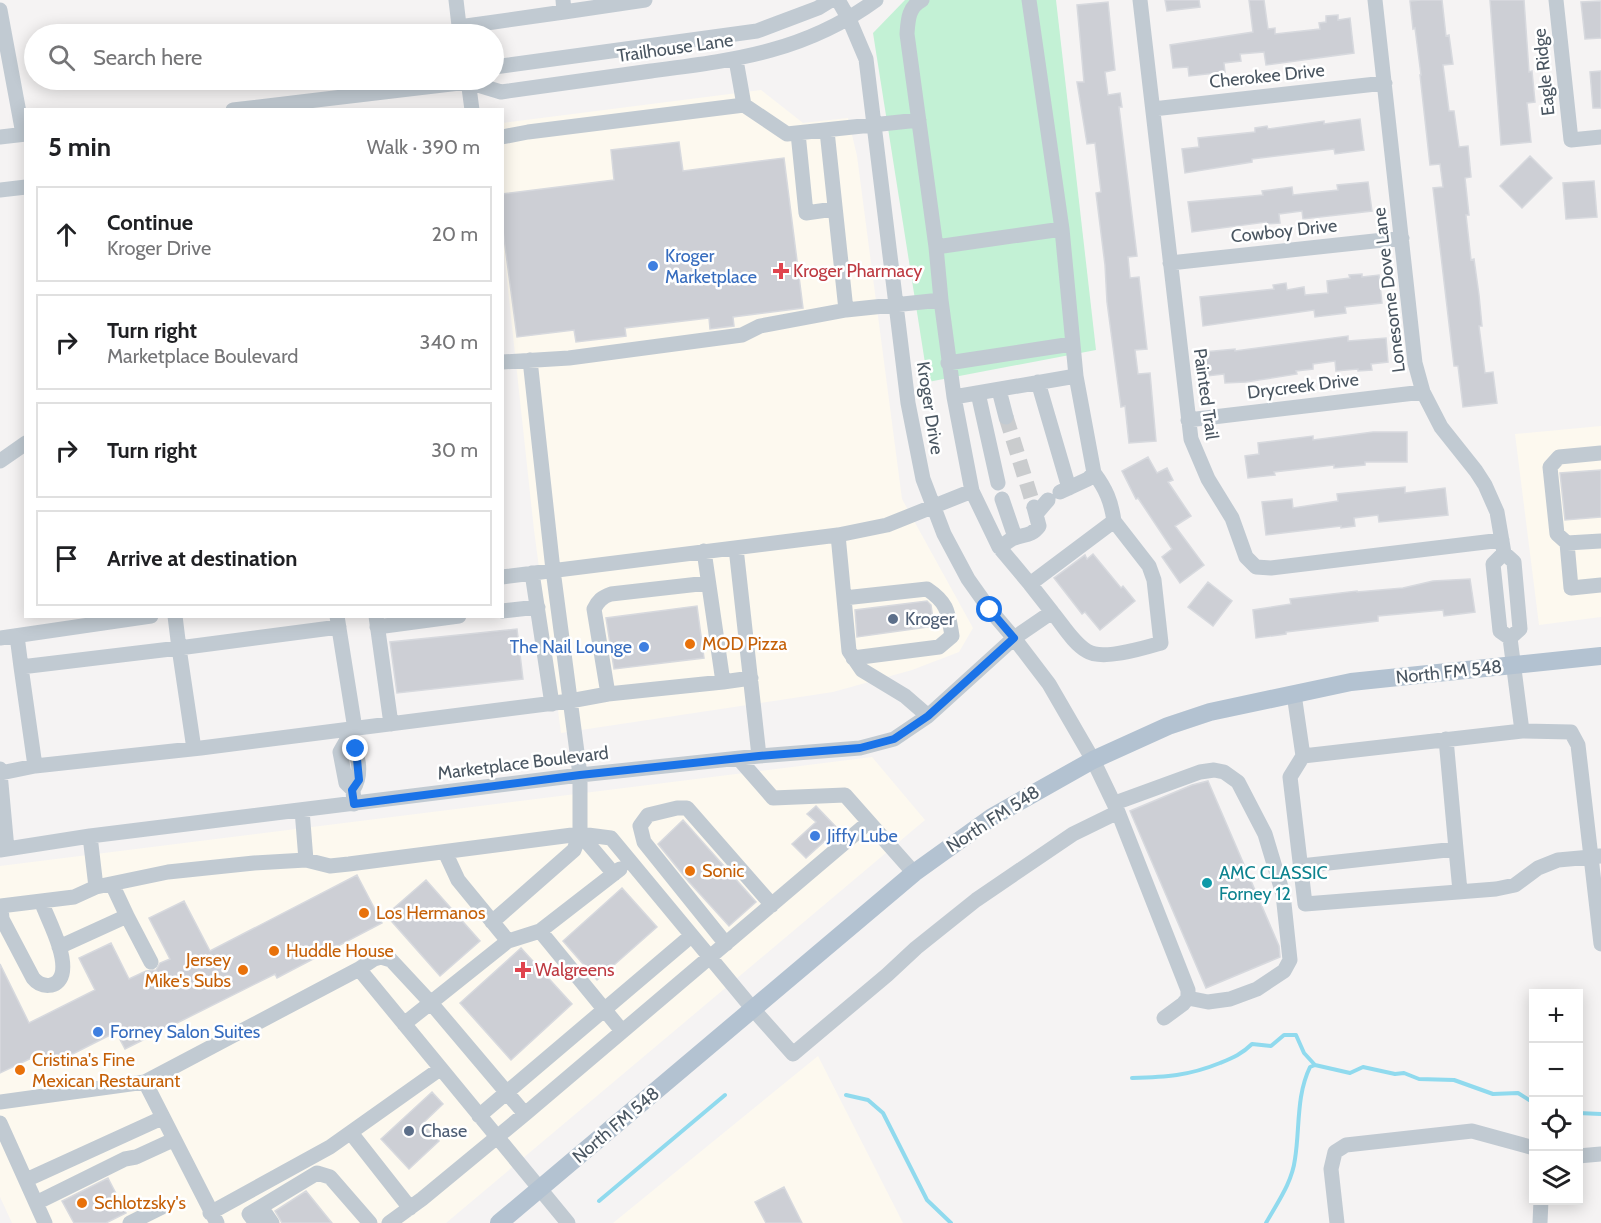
<!DOCTYPE html>
<meta charset="utf-8">
<style>
:root{--surface:#fff;--page:#f6f6f6;--text:#202124;--muted:#757577;--line:#e0e0e0}
body{margin:0;font-family:Cabin,sans-serif;background:var(--page);color:var(--text)}
.controls{position:absolute;right:18px;bottom:18px;display:grid;overflow:hidden;border-radius:0px;box-shadow:0 3px 15px #0003}
.controls button{width:54px;height:54px;display:grid;place-items:center;padding:0;border:0;border-bottom:2px solid var(--line);background:var(--surface);color:var(--text);font:30px sans-serif}
.stop{position:absolute;width:18px;height:18px;margin:-14px;border:4px solid #1a73e8;border-radius:50%;background:#fff}
.stop.end{background:#1a73e8;border-color:#fff;box-shadow:0 2px 6px #0008}
.list{margin:0;padding:0;list-style:none}
h2{display:flex;justify-content:space-between;align-items:center;height:78px;margin:0;padding:0 24px;font-size:26px}
h2 small{font-size:20px;font-weight:400;color:var(--muted)}
.list li{display:grid;grid-template-columns:39px 1fr auto;gap:18px;align-items:center;box-sizing:border-box;height:96px;margin:0 12px 12px;padding:0 12px;border:2px solid var(--line);border-radius:0px}
.list b{display:block;font-size:22px;white-space:nowrap}
.list p{margin:0;font-size:20px;white-space:nowrap;color:var(--muted)}
.list em{font-size:20px;font-style:normal;color:var(--muted)}
.icon{flex:none;width:33px;height:33px;fill:none;stroke:currentColor;stroke-width:2;stroke-linecap:round;stroke-linejoin:round}
.map{position:relative;flex:none;width:1601px;height:1223px;overflow:hidden}
.search{position:absolute;background:var(--surface);box-shadow:0 3px 15px #0003;left:24px;top:24px;width:480px;height:66px;display:flex;align-items:center;gap:15px;box-sizing:border-box;padding:0 21px;border-radius:33px;color:var(--muted);font-size:22px}
.panel{position:absolute;background:var(--surface);box-shadow:0 3px 15px #0003;left:24px;top:108px;width:480px;height:510px;border-radius:0px}
.map>svg:first-child{display:block}
.commercial{fill:#fdf9ef}
.green{fill:#c3f1d5}
.lines{fill:none;stroke-linecap:round;stroke-linejoin:round}
.stream{stroke:#90daee;stroke-width:4}
.building{fill:#cdcfd5;stroke:#d7d9de;stroke-width:1.5}
.minor-tunnel{stroke:#caccce;stroke-width:15;stroke-dasharray:15 8;stroke-linecap:butt}
.minor{stroke:#c1cad2;stroke-width:15}
.major{stroke:#b3c2d1;stroke-width:18}
.route{stroke:#1a73e8;stroke-width:8}
.shop-dot{fill:#3f7fe0;stroke:#fff;stroke-width:2}
.health-dot{fill:#e0444e;stroke:#fff;stroke-width:2}
.service-dot{fill:#5c6f8a;stroke:#fff;stroke-width:2}
.food-dot{fill:#e8710a;stroke:#fff;stroke-width:2}
.culture-dot{fill:#0f9aa8;stroke:#fff;stroke-width:2}
.labels{text-anchor:middle;dominant-baseline:central;stroke-width:5;stroke-linejoin:round;paint-order:stroke}
.street-label{font-size:18px;fill:#4a5661;stroke:#fff}
.shop-label{font-size:18px;fill:#366cbe;stroke:#fff;text-anchor:start}
.health-label{font-size:18px;fill:#be3a42;stroke:#fff;text-anchor:start}
.service-label{font-size:18px;fill:#4e5e75;stroke:#fff;text-anchor:start}
.food-label{font-size:18px;fill:#c56008;stroke:#fff;text-anchor:start}
.culture-label{font-size:18px;fill:#0d838f;stroke:#fff;text-anchor:start}
</style>
<div class="map">
<svg width="1601" height="1223" viewBox="0 0 1601 1223">
<rect width="100%" height="100%" fill="#f5f3f3"/>
<!-- commercial -->
<path class="commercial" d="M761 90 803 123 848 118 857 156 902 499 973 628 959 652 912 670 833 692 561 733 534 530 503 243 502 123Z
M1601 426V617L1539 625 1515 434Z
M872 757 925 820 446 1223H12L0 1197V866Z
M818 1056 903 1223H613Z"/>
<!-- green -->
<path class="green" d="M905 0H1056L1096 350 928 382 873 33Z"/>
<g class="lines">
<!-- stream -->
<path class="stream" d="M1132 1078C1166 1077 1188 1076 1220 1063 1232 1058 1242 1054 1252 1044L1271 1046 1284 1035H1296L1304 1053 1315 1065
M846 1095 868 1100 883 1113 927 1200 951 1223
M1578 1113 1601 1114
M599 1201 725 1095
M1266 1223C1277 1203 1292 1183 1295 1159 1300 1128 1296 1096 1310 1067L1315 1065 1350 1073 1363 1067 1395 1074 1404 1073 1419 1079 1454 1080 1493 1094 1518 1093 1534 1103"/>
</g>
<!-- building -->
<path class="building" d="M1165 0H1199L1200 7 1167 11Z
M1249 0H1264L1268 29 1275 28V34L1320 29 1319 23 1326 22V16L1338 15V20L1350 18 1354 53 1266 65 1264 52 1240 54 1241 61 1224 63 1225 72 1189 76 1188 67 1173 68 1170 45 1253 32Z
M1421 0H1442L1446 36 1449 35 1453 64 1443 65 1449 111H1454L1459 147 1468 146 1471 177 1465 178 1469 215H1466L1471 260 1474 259 1479 295 1482 326H1479L1485 373 1493 372 1497 403 1463 407 1458 366H1454L1433 188 1443 187 1440 164 1430 165 1420 75H1421L1415 28 1413 29 1410 1Z
M1490 0H1524L1529 72 1532 71 1535 102 1527 103 1531 142 1501 145Z
M1601 1V38L1585 39 1581 2Z
M1108 2 1115 70 1105 72 1108 95 1120 93 1122 107H1119L1137 256 1128 257 1130 278 1139 277 1147 349 1135 350 1138 374 1150 373 1156 441 1129 443 1125 406 1121 407 1107 302 1105 265 1096 193 1101 192 1095 143 1087 144 1077 82H1084L1077 5Z
M1601 71V108H1593L1590 72Z
M1360 119 1364 150 1335 154 1334 149 1252 159V162L1185 173 1182 149 1199 147 1198 138 1255 132V128L1267 126 1268 129 1324 121V124Z
M679 142 683 171 784 158 803 308 733 317 734 326 710 329 709 318 625 328 626 336 576 342 574 330 517 337 502 223V194L614 180 611 150Z
M1530 156 1552 178 1522 208 1500 186Z
M1594 181 1597 217 1566 219 1563 183Z
M1368 182 1372 211 1303 219 1302 211 1279 214 1280 223 1266 224V222L1192 232 1188 202 1263 195 1262 191 1292 187 1293 195 1338 190 1337 185Z
M1362 274V277L1379 275 1382 303 1345 307 1346 313 1315 317 1314 310 1203 326 1200 297 1274 289 1273 285 1286 283 1287 290 1304 287 1305 295 1328 293 1327 281 1350 278 1349 275Z
M1348 336V341L1386 338 1388 362 1371 364 1372 370 1358 371V369L1336 371 1335 361 1313 364V369L1296 371 1297 374 1246 382 1225 383 1224 374 1207 376 1204 352 1235 349V351Z
M1373 432H1407V462H1365V465L1334 468V465L1274 472 1275 475 1248 478 1245 456 1259 454 1258 443 1313 436V440Z
M1148 457 1157 473 1167 468 1173 480 1168 482 1191 516 1175 526 1204 565 1180 583 1162 557 1172 549 1138 498 1136 499 1122 471Z
M1601 470V517L1565 520 1560 473Z
M1405 487V493L1445 488 1448 515 1379 522 1378 515 1354 518 1355 526 1341 528V526L1266 535 1262 502 1292 499 1293 508 1338 501 1337 494Z
M1093 554 1121 588 1123 586 1135 601 1100 630 1085 612 1082 614 1054 578 1085 555 1087 559Z
M1470 579 1475 612 1444 616 1443 610 1378 616V621L1286 632V634L1256 638 1253 610 1291 604 1290 599 1357 591V592L1403 588 1433 581Z
M1208 582 1232 601 1213 626 1188 607Z
M927 601 931 605 934 626 857 637 855 610Z
M697 606 704 658 614 669 606 618Z
M517 629 523 679 397 693 390 642Z
M1208 781 1279 946 1280 957 1206 988 1130 811 1192 785Z
M816 806 838 829 806 858 792 844 816 822 807 814Z
M683 820 756 902 729 926 689 882 658 844Z
M357 875 382 923 277 978 275 974 125 1049 116 1032 47 1067 40 1054 0 1073V964L29 1023 95 990 79 958 111 943 129 979 146 971 156 970 160 963 170 959 149 918 184 901 210 951Z
M426 880 480 941 440 976 386 915Z
M622 888 657 927 597 980 563 941Z
M521 948 572 1004 511 1060 460 1003Z
M432 1092 443 1104 422 1124 439 1141 409 1169 381 1139Z
M108 1178 126 1213 106 1223H74L62 1201Z
M784 1187 802 1223H766L755 1202Z
M306 1191 332 1223H282L275 1211Z"/>
<g class="lines">
<!-- minor-tunnel -->
<path class="minor-tunnel" d="M1006 417 1034 507"/>
<!-- minor -->
<path class="minor" d="M456 0 460 34
M563 0 564 12 645 0
M922 0C908 7 908 21 907 34L936 247
M1029 0 1062 229
M1140 0 1191 439 1208 479 1232 518 1246 557 1256 567 1271 568 1502 540
M1375 0 1415 363 1423 392 1441 427 1476 471 1485 485 1497 512 1504 553 1514 562 1520 629 1510 638
M1556 0 1571 140 1601 137
M0 10 23 134
M459 27 564 12
M736 60 744 105
M494 67 757 31 818 8 831 0
M468 80 472 110
M1153 109 1385 83
M233 110 468 82 501 92C551 85 601 78 651 71 735 60 805 52 876 0
M827 131 846 310
M798 133 806 213 834 209
M0 137 26 134
M502 137 528 132 744 105 787 134 919 120
M0 190 26 187
M1170 263 1402 238
M941 300 954 397
M530 360 553 570 580 775V834L611 838 752 1008 793 1054 887 975 916 948 976 900 1073 834 1118 812 1093 760 1049 684 1014 638 990 610 968 579 944 534 923 479 908 403 866 59 849 19 838 0
M502 362 569 358 742 335 760 326 846 310 941 300 936 247 1062 229 1076 376
M948 363 1072 344
M1038 382 1069 488
M999 390 1006 417
M978 393 998 483
M1188 420 1423 392
M1601 453 1559 457 1550 467 1557 534 1567 543 1571 588 1601 585
M0 461 26 443
M1094 473C1106 489 1111 501 1114 521
M972 491 999 547C1004 545 1008 541 1012 539 1023 534 1031 537 1039 526L1034 507
M1002 499 1015 537
M1036 514 1048 500
M838 535 849 651 862 670 905 696 928 716
M1567 543 1601 541
M999 547 1030 584
M736 548 759 756
M704 551 723 682 751 678
M532 573 552 704
M502 577 838 535 887 525 972 491 954 397 1076 376 1094 473 1088 479 1060 492
M844 598 927 589C948 603 948 612 952 636L939 647 853 658
M502 611 538 607
M175 616 179 648 339 627
M337 616 355 729
M376 616 391 724
M377 627 459 616
M17 636 21 667 179 648 194 749
M0 638 151 616
M21 667 35 766 201 748 570 701 608 694 594 609C598 601 602 597 611 594L708 583
M608 694 723 682
M1294 694 1303 756 1522 731 1510 638 1500 631 1493 564 1504 553
M347 730 348 738 340 752 346 783 353 790 354 804
M348 738C359 752 363 774 353 790
M1446 739 1456 849
M1303 756 1290 777 1305 904 1496 889 1515 885 1538 868 1558 860 1591 857 1578 745 1571 732 1522 731
M739 759 773 798 845 795 914 873
M0 769 1 773 35 766
M0 773 7 849
M1115 803 1200 772 1214 770 1224 772 1238 782 1265 834 1283 894 1290 960 1284 971 1257 989 1230 999 1208 1002 1188 998
M302 810 306 860
M1118 812 1188 990V998L1183 1004 1164 1018
M90 836 96 887
M0 850 90 836 580 775 759 756 860 748 894 739 928 716 1014 638 1052 612 1030 584 1114 521 1149 566 1154 580 1161 643C1144 648 1102 661 1087 651 1073 643 1063 625 1052 612
M445 852 458 880 508 941
M1600 856 1591 857 1601 944
M1301 866 1456 849 1460 891
M0 906 74 897 96 887 168 872 254 863 306 860 330 866 349 864 580 834 614 874
M1 906 2 919 33 978C41 988 58 989 62 974 67 954 48 920 41 901
M127 916 151 962
M492 922 574 850 580 834
M540 931 622 1031
M726 944 644 842 640 826 648 815 677 808H687L772 905
M59 947 127 916 112 884
M359 969 374 959 381 957 391 960 431 1003 525 1114
M404 1024 508 941 540 931 620 869
M145 1082 217 1223
M0 1102 145 1082 359 969 568 1223
M479 1116 691 936
M0 1123 45 1223
M351 1133 410 1208
M1578 1156 1601 1154
M26 1180 162 1118
M36 1203 125 1159 136 1157 173 1140
M261 1207 272 1223
M210 1213 330 1147 440 1069
M130 1223 162 1207
M256 1223 249 1214 317 1173 330 1177 370 1223
M389 1223 422 1199 525 1114 869 822
M1337 1223 1331 1169 1335 1152 1346 1145 1472 1131 1534 1148
M1540 1223 1541 1200"/>
<!-- major -->
<path class="major" d="M499 1223 914 873 992 817 1093 760 1168 726 1210 712 1351 682 1601 656"/>
</g>
<g class="lines">
<!-- route -->
<path class="route" d="M356 749 359 780 352 790 354 804 580 775 759 756 860 748 894 739 928 716 1014 638 990 610"/>
</g>
<!-- markers -->
<g class="shop-dot">
<circle cx="653" cy="266" r="6"/>
<circle cx="644" cy="647" r="6"/>
<circle cx="815" cy="836" r="6"/>
<circle cx="98" cy="1032" r="6"/>
</g>
<g class="health-dot">
<path d="M778 262h6v6h6v6h-6v6h-6v-6h-6v-6h6z"/>
<path d="M520 961h6v6h6v6h-6v6h-6v-6h-6v-6h6z"/>
</g>
<g class="service-dot">
<circle cx="893" cy="619" r="6"/>
<circle cx="409" cy="1131" r="6"/>
</g>
<g class="food-dot">
<circle cx="690" cy="644" r="6"/>
<circle cx="690" cy="871" r="6"/>
<circle cx="364" cy="913" r="6"/>
<circle cx="274" cy="951" r="6"/>
<circle cx="243" cy="970" r="6"/>
<circle cx="20" cy="1070" r="6"/>
<circle cx="82" cy="1203" r="6"/>
</g>
<circle class="culture-dot" cx="1207" cy="883" r="6"/>
<g class="labels">
<!-- street labels -->
<g class="street-label">
<text transform="translate(675 48) rotate(-8)">Trailhouse Lane</text>
<text transform="translate(1544 72) rotate(-96)">Eagle Ridge</text>
<text transform="translate(1267 76) rotate(-6)">Cherokee Drive</text>
<text transform="translate(1284 231) rotate(-6)">Cowboy Drive</text>
<text transform="translate(1389 290) rotate(-97)">Lonesome Dove Lane</text>
<text transform="translate(1303 386) rotate(-7)">Drycreek Drive</text>
<text transform="translate(1206 394) rotate(82)">Painted Trail</text>
<text transform="translate(930 408) rotate(81)">Kroger Drive</text>
<text transform="translate(1449 672) rotate(-6)">North FM 548</text>
<text transform="translate(523 763) rotate(-7)">Marketplace Boulevard</text>
<text transform="translate(993 819) rotate(-33)">North FM 548</text>
<text transform="translate(616 1125) rotate(-40)">North FM 548</text>
</g>
<!-- shop labels -->
<g class="shop-label">
<text x="665" y="256">Kroger<tspan x="665" dy="21">Marketplace</tspan></text>
<text x="632" y="647" text-anchor="end">The Nail Lounge</text>
<text x="827" y="836">Jiffy Lube</text>
<text x="110" y="1032">Forney Salon Suites</text>
</g>
<!-- health labels -->
<g class="health-label">
<text x="793" y="271">Kroger Pharmacy</text>
<text x="535" y="970">Walgreens</text>
</g>
<!-- service labels -->
<g class="service-label">
<text x="905" y="619">Kroger</text>
<text x="421" y="1131">Chase</text>
</g>
<!-- food labels -->
<g class="food-label">
<text x="702" y="644">MOD Pizza</text>
<text x="702" y="871">Sonic</text>
<text x="376" y="913">Los Hermanos</text>
<text x="286" y="951">Huddle House</text>
<text x="231" y="960" text-anchor="end">Jersey<tspan x="231" dy="21">Mike's Subs</tspan></text>
<text x="32" y="1060">Cristina's Fine<tspan x="32" dy="21">Mexican Restaurant</tspan></text>
<text x="94" y="1203">Schlotzsky's</text>
</g>
<!-- culture labels -->
<g class="culture-label">
<text x="1219" y="873">AMC CLASSIC<tspan x="1219" dy="21">Forney 12</tspan></text>
</g>
</g>
</svg>
<div class="controls">
<button>+</button>
<button>−</button>
<button><svg class="icon" aria-label="locate" viewBox="0 0 24 24"><circle cx="12" cy="12" r="6"/><path d="M12 2v4M12 18v4M2 12h4M18 12h4"/></svg></button>
<button><svg class="icon" aria-label="layers" viewBox="0 0 24 24"><path d="M12 4l9 5-9 5-9-5zM3 14l9 5 9-5"/></svg></button>
</div>
<div class="stop" style="left:990px;top:610px"></div>
<div class="stop end" style="left:356px;top:749px"></div>
<div class="search"><svg class="icon" aria-label="search" viewBox="0 0 24 24"><circle cx="10" cy="10" r="6"/><path d="M15 15l6 6"/></svg>Search here</div>
<section class="panel">
<h2>5 min<small>Walk · 390 m</small></h2>
<ul class="list">
<li><svg class="icon" aria-label="ahead" viewBox="0 0 24 24"><path d="M12 20V5M6 11l6-6 6 6"/></svg><div><b>Continue</b><p>Kroger Drive</p></div><em>20 m</em></li>
<li><svg class="icon" aria-label="right" viewBox="0 0 24 24"><path d="M7 20v-9h11M14 6l5 5-5 5"/></svg><div><b>Turn right</b><p>Marketplace Boulevard</p></div><em>340 m</em></li>
<li><svg class="icon" aria-label="right" viewBox="0 0 24 24"><path d="M7 20v-9h11M14 6l5 5-5 5"/></svg><div><b>Turn right</b></div><em>30 m</em></li>
<li><svg class="icon" aria-label="arrive" viewBox="0 0 24 24"><path d="M6 21V4h12l-3 4 3 4H6"/></svg><div><b>Arrive at destination</b></div></li>
</ul>
</section>
</div>
